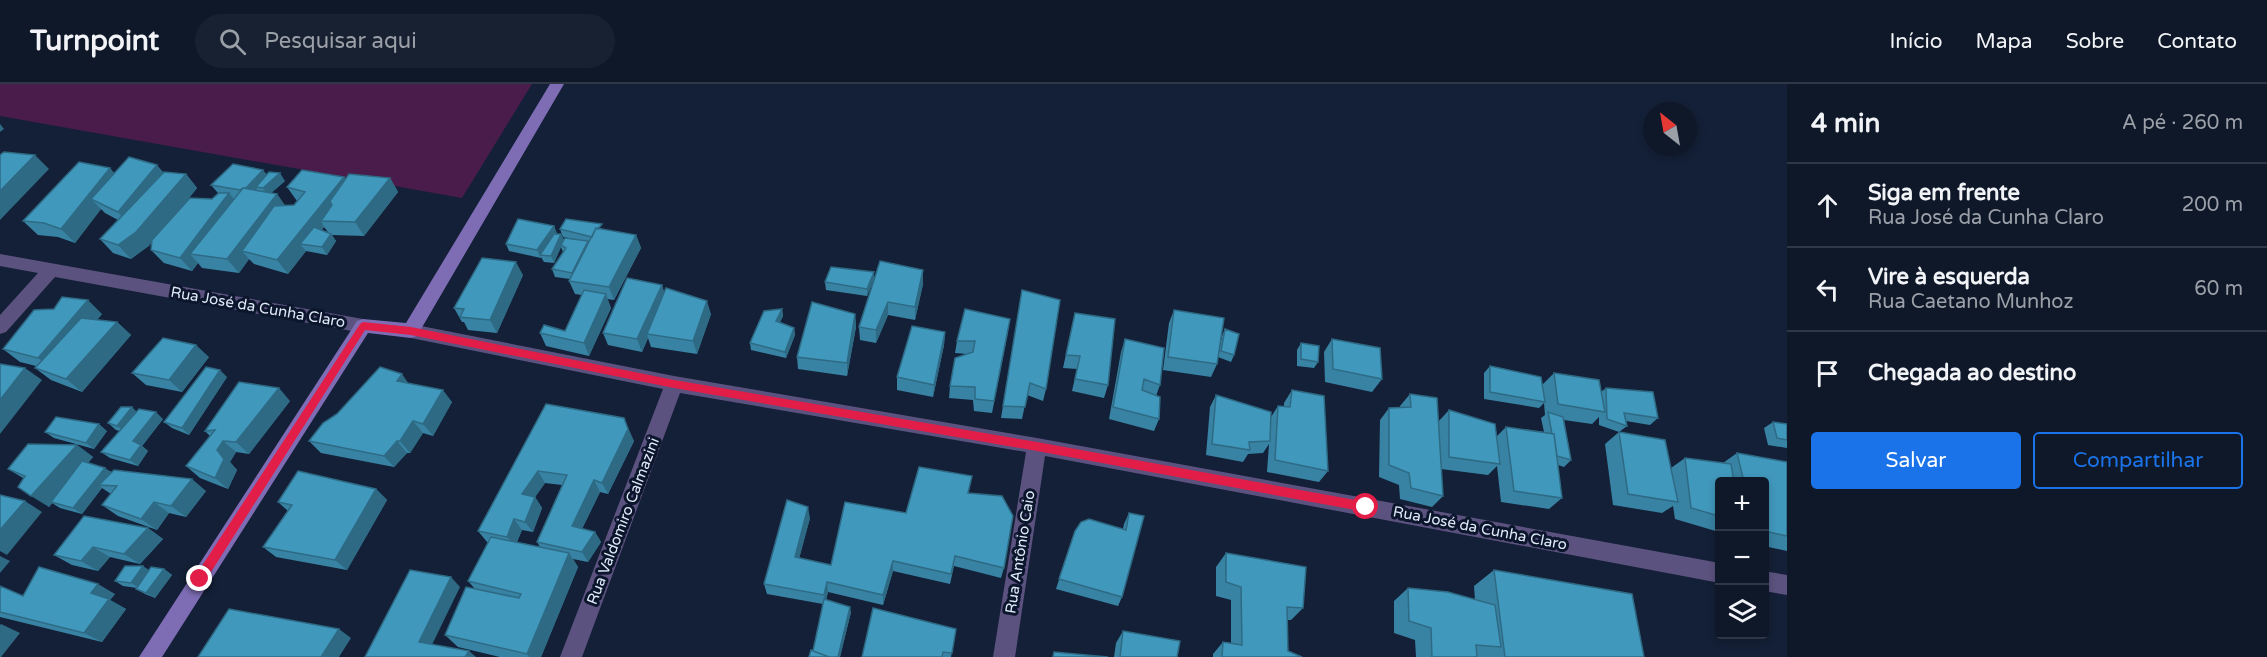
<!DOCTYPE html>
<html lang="pt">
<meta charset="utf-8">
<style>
:root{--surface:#0f1829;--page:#182131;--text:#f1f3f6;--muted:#9ba0a8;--line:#2f3746;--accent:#1a73e8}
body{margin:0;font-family:"Varela Round",sans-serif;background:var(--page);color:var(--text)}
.controls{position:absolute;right:18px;bottom:18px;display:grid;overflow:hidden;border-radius:6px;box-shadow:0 3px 9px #0003}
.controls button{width:54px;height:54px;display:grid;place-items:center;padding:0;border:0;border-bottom:2px solid var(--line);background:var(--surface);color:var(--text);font:30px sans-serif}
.compass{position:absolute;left:1643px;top:18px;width:54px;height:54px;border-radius:50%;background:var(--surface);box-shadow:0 3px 9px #0003;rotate:329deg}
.stop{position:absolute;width:18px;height:18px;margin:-14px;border:4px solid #e11d48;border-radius:50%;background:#fff}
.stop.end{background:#e11d48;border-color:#fff;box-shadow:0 2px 6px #0008}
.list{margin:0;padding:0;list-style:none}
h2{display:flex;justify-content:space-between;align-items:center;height:78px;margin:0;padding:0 24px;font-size:26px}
h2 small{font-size:20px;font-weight:400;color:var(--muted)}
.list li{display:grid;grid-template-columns:39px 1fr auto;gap:18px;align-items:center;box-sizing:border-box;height:84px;padding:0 24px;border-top:2px solid var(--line)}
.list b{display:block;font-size:22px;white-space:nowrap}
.list p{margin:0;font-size:20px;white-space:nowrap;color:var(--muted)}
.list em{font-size:20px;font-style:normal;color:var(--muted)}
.actions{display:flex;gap:12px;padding:18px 24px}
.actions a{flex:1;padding:14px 0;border:2px solid var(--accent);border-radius:6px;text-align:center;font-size:21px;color:var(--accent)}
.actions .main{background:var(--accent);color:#fff}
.icon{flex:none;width:33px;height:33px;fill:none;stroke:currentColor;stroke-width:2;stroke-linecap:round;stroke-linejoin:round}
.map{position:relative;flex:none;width:1787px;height:573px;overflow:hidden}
header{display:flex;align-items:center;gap:36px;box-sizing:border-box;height:84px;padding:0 30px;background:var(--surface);border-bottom:2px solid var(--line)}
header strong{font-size:28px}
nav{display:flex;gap:33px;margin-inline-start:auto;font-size:21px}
.search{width:420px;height:54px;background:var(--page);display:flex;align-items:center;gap:15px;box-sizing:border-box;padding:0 21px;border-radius:33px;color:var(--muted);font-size:22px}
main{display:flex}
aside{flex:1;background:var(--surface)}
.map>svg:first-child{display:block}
.green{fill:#491c4c}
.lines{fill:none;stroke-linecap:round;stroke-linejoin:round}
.street{fill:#5c527f;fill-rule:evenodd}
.secondary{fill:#7e6db5;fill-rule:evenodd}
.wall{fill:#3883a3;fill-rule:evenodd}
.shaded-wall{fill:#2e6a84}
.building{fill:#4198bd;stroke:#2e6a84;stroke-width:1.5}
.route{fill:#e11d48}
.labels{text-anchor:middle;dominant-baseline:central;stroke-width:6;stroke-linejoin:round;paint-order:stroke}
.street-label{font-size:15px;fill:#e1eafa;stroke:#0b162c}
</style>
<header>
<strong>Turnpoint</strong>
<div class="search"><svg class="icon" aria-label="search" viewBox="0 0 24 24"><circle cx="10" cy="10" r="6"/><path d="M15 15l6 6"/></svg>Pesquisar aqui</div>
<nav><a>Início</a><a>Mapa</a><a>Sobre</a><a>Contato</a></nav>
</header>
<main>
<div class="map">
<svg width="1787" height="573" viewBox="0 0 1787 573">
<rect width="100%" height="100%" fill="#142037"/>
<!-- green -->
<path class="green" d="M0 0H532L462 114 0 32Z"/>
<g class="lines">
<!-- street -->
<path class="street" d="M0 170 363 235 369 237 372 242 369 247 363 249 55 193 6 248 0 250V231L38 189 0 182Z
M411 240 674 292 1037 354 1720 479V499L1045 372 1015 573H993L1026 368 680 309 582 573H560L663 305 411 254 405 252 402 247 405 242Z
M1764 487 1787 491V511L1764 507Z"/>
<!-- secondary -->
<path class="secondary" d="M550 0H564L417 252 411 254 368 249 162 573H139L357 237 363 235 406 239Z"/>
</g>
<!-- wall -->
<path class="wall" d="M163 88 186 90 197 104 181 124 212 115 218 109 211 101 267 91 285 97 271 109 277 110 285 122 294 121 297 117 287 103 344 93 345 95 390 94 398 108 364 152 332 151 336 157 327 171 306 167 288 190 254 180 249 175 239 189 202 184 198 179 192 187 164 179 151 166V159L131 175 113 169 100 155 118 136 105 129 101 125 75 159 58 153 38 151 23 137 115 89ZM324 143 328 148 322 146Z
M554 142 556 150H561L564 156 574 155 563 153 560 145 604 146 636 151 641 164 614 216 607 215 611 224 589 272 546 262 540 249 565 247 582 211 575 210 569 197 570 195 555 193 552 185 563 168 561 163 554 179 544 178 541 173V174L509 167 506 160Z
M880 177 923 200 915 236 888 231 876 259 860 256 859 243Z
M874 188V195L867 212 826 206 825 198Z
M523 191 497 249 468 246 464 238H462L454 224Z
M662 201 664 208 711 230 697 270 651 263 648 254 642 268 608 261 603 249Z
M1022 206 1046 305 1043 317 1027 311 1022 335 1001 334Z
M54 225 102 230 97 236 117 238 131 251 82 308 51 296 35 284 36 282 20 278 3 265Z
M782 225 783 232 780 238 794 244 795 251 786 274 751 266 750 259Z
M1174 226 1218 273 1222 252 1225 245 1234 271 1231 278 1218 273 1217 280 1211 293 1163 286 1169 239Z
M1075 229 1108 301 1104 314 1072 307 1077 285 1063 284Z
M855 230 856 243 847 292 798 285 797 273Z
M945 248 944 261 933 313 897 306V293Z
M1008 248 992 329 974 327 973 316 949 314 950 302 967 270 955 269 957 257Z
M1125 255 1160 301 1156 312 1159 335 1154 347 1109 335 1121 268Z
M1332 255 1382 295 1372 308 1325 298 1324 268Z
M1301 259 1318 278 1314 284 1297 282V266Z
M209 273 182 308 146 301 132 289Z
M1490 282 1543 300 1554 289 1601 308 1606 304 1658 334 1650 341 1626 337 1627 342 1619 348 1599 341V333L1592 340 1564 336 1571 376 1564 383 1558 381 1562 414 1549 425 1501 418 1497 382 1488 391 1441 385 1443 412 1432 423 1400 415 1399 401 1379 393 1380 336 1389 324 1400 323V322L1410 310 1438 338 1449 326 1496 353 1506 343 1544 348 1541 334 1545 331 1544 319 1539 324 1484 315V289Z
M227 293 189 351 172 344 164 338Z
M408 299 452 318 433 352 423 349 410 369H407L394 383 321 369 309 357Z
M1292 306 1328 387 1319 398 1267 388 1269 360 1263 369 1248 370 1243 378 1206 371 1210 323 1216 311 1271 333 1278 322H1284V319Z
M290 317 249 370 236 368 230 378 237 386 228 405 200 394 186 382 210 352 205 347Z
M546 320 634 357 608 410 600 408 582 445 595 448 601 458 588 478 573 475 578 483 541 573H500L458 563 445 551 475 505 468 497 488 458H487L478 447ZM545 399 562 401 537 458 540 463 517 458 522 446 533 448 542 424 535 413Z
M137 328 163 335 142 362 148 367 138 382 110 374 101 368 120 347 116 346 108 339Z
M1773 338 1787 340V364L1768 361 1764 344Z
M107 347 94 365 54 354 45 348Z
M1619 348 1671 384 1685 374 1723 379 1737 369 1787 378V467L1764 462V398H1719V448L1675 435 1673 422 1662 429 1613 421 1605 360Z
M77 361 93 373 88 379 112 388 206 407 186 433 169 429 157 446 118 432 102 421 111 410 102 404 82 430 60 424 52 419 49 423 23 394 8 385Z
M376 405 387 416 347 486 276 473 263 463 288 427 278 418Z
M969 409 1004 484 1001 494 954 482 950 500 893 487 883 521 828 508 826 516 851 528 840 573H809L813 567 823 520 767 510 764 500 810 434 799 474 831 481 906 429Z
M1129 429 1122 513 1118 522 1056 505 1075 447 1123 445 1124 440Z
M148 444 163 455 140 480 110 473 98 487 72 481 54 471Z
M1226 469 1303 524 1291 536H1287L1288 567 1302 573H1213V570L1223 558 1231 559V516L1216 512V483Z
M164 485 172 491 155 514 145 510 136 505 137 504 123 502 115 497 149 486Z
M1494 486 1644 573H1416L1415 556 1394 549V517L1408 504 1475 516 1474 502Z
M0 502 23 512 115 510 110 516 126 525 102 558 0 533Z
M956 545 951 573H862Z
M1123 547 1177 573H1114L1116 559Z"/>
<!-- shaded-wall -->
<path class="shaded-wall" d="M0 40 4 45 0 48Z
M35 71 49 85 0 136V107Z
M157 81 169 95 130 142 118 128Z
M110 84 122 98 91 115 101 125 75 159 61 145Z
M263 86 269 93 256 103 257 105 249 114 243 107Z
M280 89 285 97 268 112 263 104Z
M186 90 197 104 149 162 131 175 118 161Z
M344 93 353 107 321 137 324 143 310 161 300 160 306 167 288 190 277 176Z
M390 94 398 108 364 152 355 138Z
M229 109 240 123 190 170 198 179 192 187 180 174Z
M277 110 287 124 242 167 249 175 239 189 227 175Z
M554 142 557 149 542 171H540L541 174 537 166Z
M331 150 336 157 327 171 322 163Z
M561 150 564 157 561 161V163L554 179 551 172Z
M636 151 641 164 614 216 609 203Z
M516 178 523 191 497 249 490 236Z
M923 186V200L915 236V223Z
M874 188V195L867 212V205Z
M662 201 666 215 647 250 648 254 642 268 637 255Z
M606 210 611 224 589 272 584 259Z
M88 216 102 230 54 287 38 274Z
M707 217 711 230 697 270 693 257Z
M888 218V231L876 259V246Z
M782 225 783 232 777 244 776 237Z
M855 230 856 243 847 292V279Z
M117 238 131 251 82 308 66 295Z
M794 244 795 251 786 274 785 268Z
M945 248 944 261 933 313 934 301Z
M196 261 209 273 182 308 169 296Z
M25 284 42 296 0 350V316Z
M220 286 227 293 189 351 182 344Z
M402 290 411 303 397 297Z
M279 304 290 317 249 370 236 358Z
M443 306 452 318 433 352 423 340Z
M132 323 139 330 125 348 117 342Z
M156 328 163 335 142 362 148 367 138 382 130 376 133 357Z
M624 334 634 357 608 410 602 399Z
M413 337 423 349 410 369 400 357Z
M99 340 107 347 94 365 86 359Z
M223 357 236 368 230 378 237 386 228 405 215 394 217 366Z
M397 357 407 369 394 383 384 372Z
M77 361 93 373 49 423 31 412Z
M105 384 114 390 99 401 102 404 82 430 73 424Z
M538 387 545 399 535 413 542 424 533 448 525 438 522 410Z
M192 395 206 407 186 433 171 422Z
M594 396 600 408 578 453 572 442Z
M376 405 387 416 347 486 335 476Z
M25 417 42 428 7 471 0 467V446Z
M154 418 169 429 157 446 141 435Z
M808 423 810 434 797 483 795 473Z
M514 435 522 446 515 463 507 453Z
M148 444 163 455 140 480 124 470Z
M595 448 601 458 588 478 582 468Z
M93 463 110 473 98 487 81 477Z
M569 469 578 483 541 573H529L527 570Z
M0 472 10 477 0 489Z
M893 477V487L883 521V511Z
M143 482 152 488 140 504 131 499Z
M164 485 172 491 155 514 146 509Z
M451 493 460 503 429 567 419 558Z
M827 498 828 508 825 521 824 511Z
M98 500 115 510 110 516 126 525 102 558 84 549 91 509Z
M850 523 851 528 840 573H838Z
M1 540 20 549 1 573H0V541Z
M339 545 351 554 339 573H321Z
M469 567 476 573H465Z"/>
<!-- building -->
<path class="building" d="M4 68 35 71 0 107V71Z
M129 73 157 81 118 128 91 115Z
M79 78 110 84 61 145 44 139 23 137Z
M233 80 263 86 246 104H243L240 106 211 101Z
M302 86 344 93 277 176 242 167 274 122 294 121 305 108 287 103Z
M164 88 186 90 136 148 118 161 100 155Z
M269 88 280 89 263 104 256 103Z
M349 90 390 94 355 138 321 137 332 121 330 117Z
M243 104 277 110 227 175 190 170Z
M219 109H229L180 174 151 166 152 156 190 114 212 115Z
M518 135 554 142 537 166 506 160Z
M566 135 602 140 598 145 596 144 592 153 560 145Z
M314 143 331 150 322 163 300 160Z
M596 144 636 151 609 203 569 197Z
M554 150H561L551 172 540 171Z
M565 154 588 157 572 189 552 185 566 164 561 161Z
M482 174 516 178 490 236 460 233 464 225 454 224Z
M880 177 923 186 915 223 888 218 876 246 859 243Z
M831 183 874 188 867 205 825 198Z
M627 194 662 201 637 255 603 249Z
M666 204 707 217 693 257 647 250Z
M584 206 606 210 584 259 540 249 544 241 565 247Z
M1022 206 1060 216 1046 305 1030 299 1025 323 1003 322Z
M62 213 88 216 38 274 3 265 34 226 54 225Z
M812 218 855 230 847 279 797 273Z
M782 225 776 237 794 244 785 268 750 259 764 227Z
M965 225 1010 235 994 317 975 315V303L950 302 955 274 973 268 975 257H957Z
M1174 226 1224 234 1217 280 1168 273Z
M1075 229 1115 235 1108 301 1075 295 1080 272 1066 271Z
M81 234 117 238 66 295 35 284Z
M912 242 945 248 934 301 897 293Z
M1225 245 1239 250 1234 271 1221 267Z
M163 254 196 261 169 296 132 289Z
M1125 255 1164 264 1160 301 1144 295 1142 306 1160 313 1159 335 1113 323Z
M1332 255 1380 264 1382 295 1333 285Z
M1301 259 1319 262 1318 278 1301 275Z
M0 280 25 284 0 316Z
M1490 282 1541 293 1545 318 1490 308Z
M206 283 220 286 182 344 164 338Z
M380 283 402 290 397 297 443 306 423 340 413 337 400 357H397L384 372 309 357 323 339 337 330Z
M1554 289 1599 296 1605 328 1558 320Z
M239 298 279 304 236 358 223 357 217 366 224 375 215 394 186 382 215 346 205 347Z
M1606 304 1653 308 1658 334 1624 329 1627 342 1607 335Z
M1292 306 1324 312 1328 387 1275 376 1278 322 1290 323Z
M1410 310 1437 314 1443 412 1411 404 1409 389 1389 381V324L1411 323Z
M1216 311 1271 328 1270 357 1249 358 1250 366 1212 360Z
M546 320 624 334 628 345 602 399 594 396 572 442 595 448 582 468 537 458 567 391 538 387 522 410 535 413 525 438 514 435 507 453 478 447Z
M121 323H132L117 342 108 339Z
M139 325 156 328 133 357 141 361 130 376 101 368Z
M1449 326 1495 340 1500 380 1449 373Z
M1548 328 1563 333 1571 376 1557 372 1554 350H1552Z
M56 333 99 340 86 359 45 348Z
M1773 338 1787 340V356L1777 354Z
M1506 343 1554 350 1562 414 1514 407Z
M1619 348 1665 356 1678 418 1628 410Z
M28 360 77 361 31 412 18 403 25 392 8 385Z
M1737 369 1787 378V452L1764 447V398H1744Z
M1685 374 1731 380 1734 398H1719V432L1691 424Z
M82 377 105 384 73 424 51 418Z
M919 383 972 392 968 409 1002 412 1013 432 1004 484 955 472 951 490 893 477 883 511 827 498 824 511 764 500 787 416 808 423 795 473 831 481 845 418 906 429Z
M114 386 192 395 171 422 154 418 141 435 102 421 117 402 99 401Z
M298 387 376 405 335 476 263 463 292 421 278 418Z
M0 411 25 417 0 446Z
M1129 429 1144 432 1122 513 1059 495 1075 447 1081 438 1089 435 1126 446Z
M84 432 148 444 124 470 93 463 81 477 54 471Z
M491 453 569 469 527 570 445 551 466 503 519 514 521 510 468 497Z
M1226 469 1306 483 1303 524 1287 523 1288 567 1302 573H1222L1223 558 1242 561 1241 503 1226 498Z
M125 482H143L131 499 115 497Z
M39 483 98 500 91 509 109 515 84 549 0 528V502L23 512Z
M151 483 164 485 146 509 136 505Z
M410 486 451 493 419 558 469 567 465 573H365Z
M1494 486 1632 510 1644 573H1505Z
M1408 504 1448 508 1495 521 1501 563 1476 561 1477 573H1432L1431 544 1409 537Z
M824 515 850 523 838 573H829L813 567Z
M873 524 956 545 952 569 943 568 942 573H862Z
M229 525 339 545 321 573H198Z
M1123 547 1180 557 1177 573H1120Z
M811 566 829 573H809Z
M1054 568 1108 573H1053Z"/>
<!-- route -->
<path class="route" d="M363 238 411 243 674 296 1037 358 1366 418 1372 423 1366 428 1037 367 674 304 411 251 365 246 204 499H196V491L360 240Z"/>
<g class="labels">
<!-- street labels -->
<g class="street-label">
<text transform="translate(258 223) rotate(10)">Rua José da Cunha Claro</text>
<text transform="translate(623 437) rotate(-69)">Rua Valdomiro Calmazini</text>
<text transform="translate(1480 444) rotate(11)">Rua José da Cunha Claro</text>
<text transform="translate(1020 468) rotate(-81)">Rua Antônio Caio</text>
</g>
</g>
</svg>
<div class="controls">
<button>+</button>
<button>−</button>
<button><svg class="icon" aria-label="layers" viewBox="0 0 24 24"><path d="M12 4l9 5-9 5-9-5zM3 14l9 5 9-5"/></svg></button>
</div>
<svg class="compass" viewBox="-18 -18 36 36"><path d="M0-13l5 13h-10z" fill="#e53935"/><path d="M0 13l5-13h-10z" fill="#9ba0a8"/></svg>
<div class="stop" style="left:1366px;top:423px"></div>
<div class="stop end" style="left:200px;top:495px"></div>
</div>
<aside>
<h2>4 min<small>A pé · 260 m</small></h2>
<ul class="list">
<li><svg class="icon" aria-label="ahead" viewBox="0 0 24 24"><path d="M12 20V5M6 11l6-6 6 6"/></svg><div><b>Siga em frente</b><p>Rua José da Cunha Claro</p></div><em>200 m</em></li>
<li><svg class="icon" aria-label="left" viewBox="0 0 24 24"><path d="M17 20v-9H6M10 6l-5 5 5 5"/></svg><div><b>Vire à esquerda</b><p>Rua Caetano Munhoz</p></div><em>60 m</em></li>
<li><svg class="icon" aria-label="arrive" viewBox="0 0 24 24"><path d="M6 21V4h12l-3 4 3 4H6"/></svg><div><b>Chegada ao destino</b></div></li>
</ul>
<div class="actions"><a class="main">Salvar</a><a>Compartilhar</a></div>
</aside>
</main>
